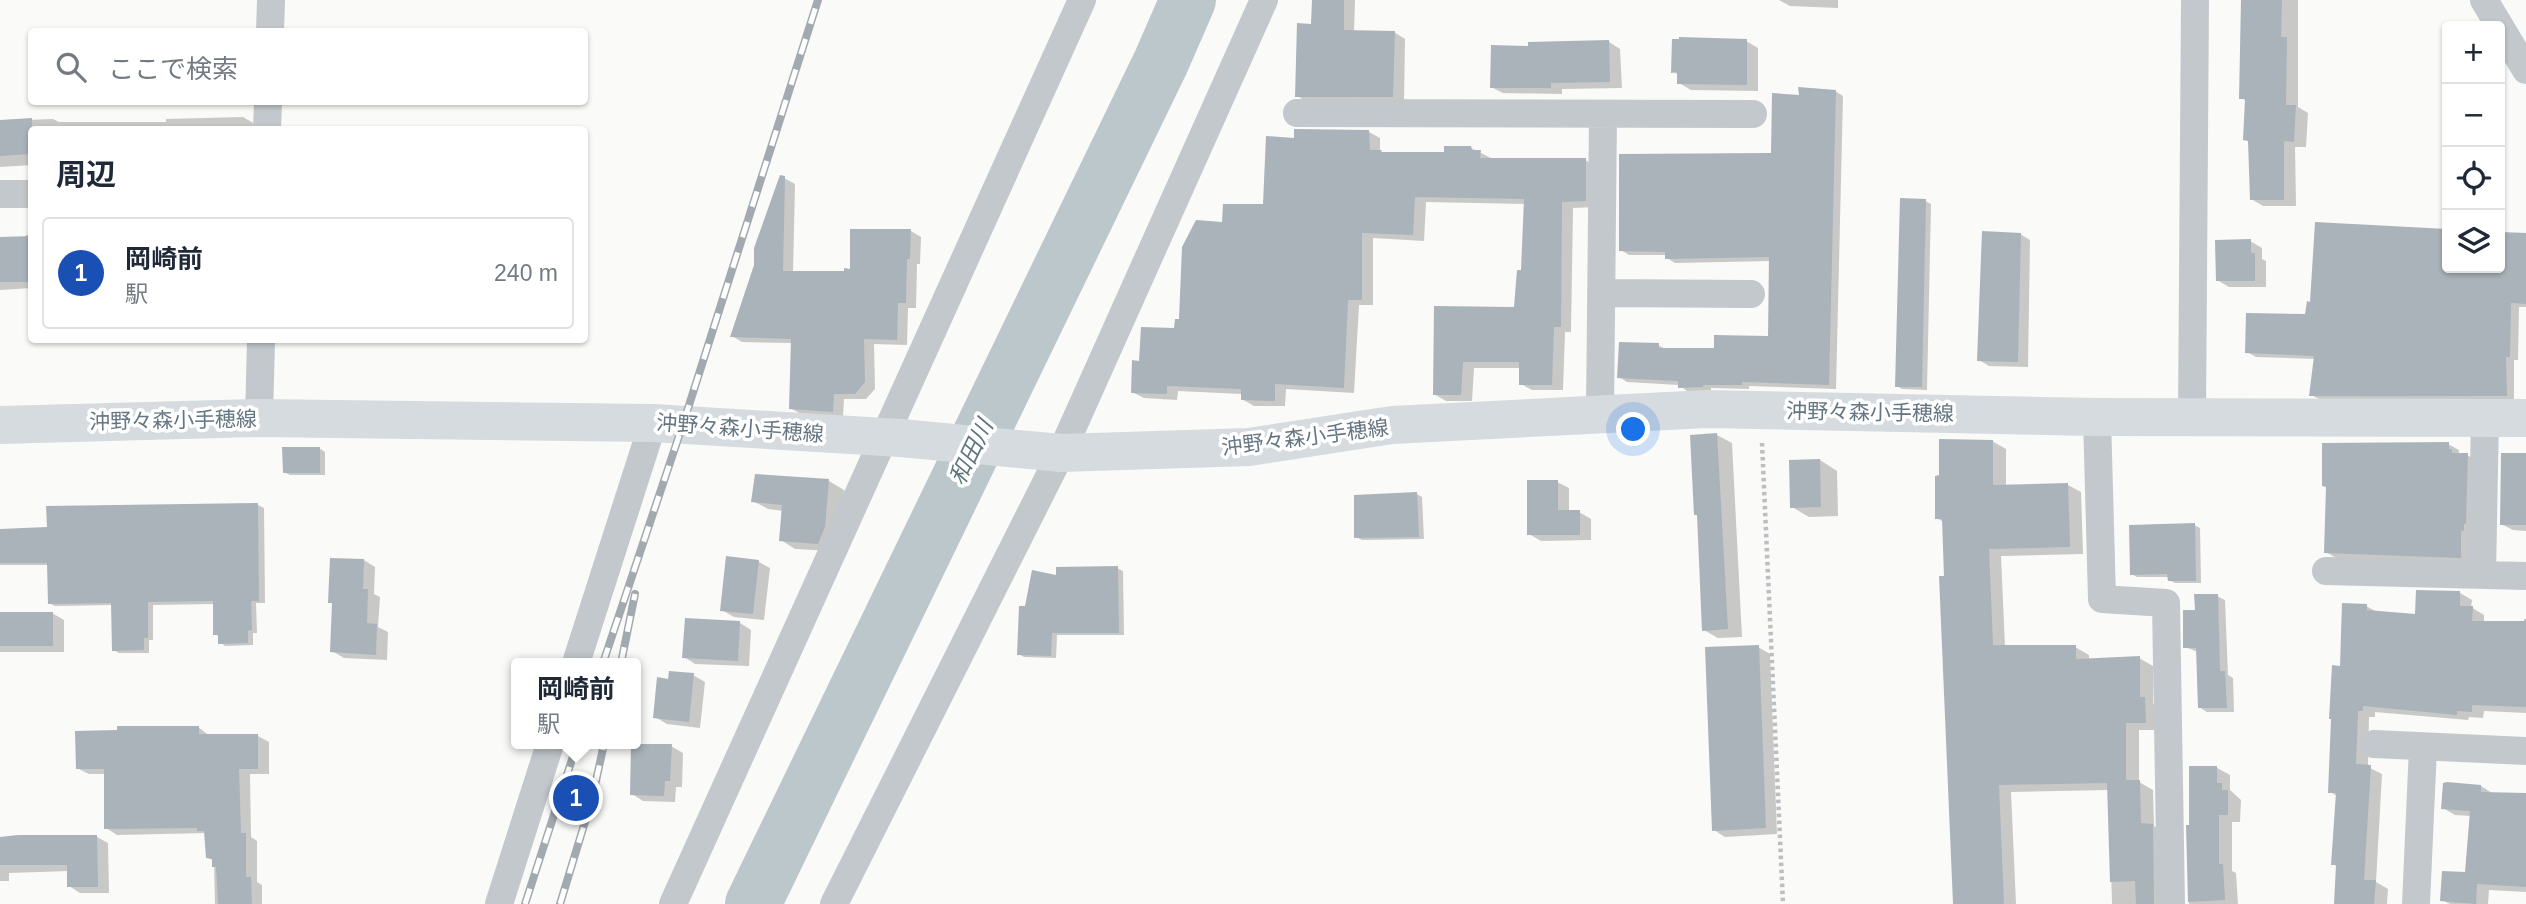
<!DOCTYPE html>
<html lang="ja">
<meta charset="utf-8">
<style>
:root{--surface:#fff;--page:#f2f2f3;--text:#1f2937;--muted:#747a83;--line:#e0e1e3;--accent:#7c3aed}
body{margin:0;font-family:Helvetica,"Noto Sans JP",sans-serif;background:var(--page);color:var(--text)}
.controls{position:absolute;right:21px;top:21px;display:grid;overflow:hidden;border-radius:7px;box-shadow:0 2px 5px #0004}
.controls button{width:63px;height:63px;display:grid;place-items:center;padding:0;border:0;border-bottom:2px solid var(--line);background:var(--surface);color:var(--text);font:35px sans-serif}
.you{position:absolute;left:1634px;top:430px;width:24px;height:24px;margin:-18px;border:5px solid #fff;border-radius:50%;background:#1a73e8;box-shadow:0 0 0 10px #1a73e833}
.badge{display:grid;place-items:center;width:46px;height:46px;border-radius:50%;background:var(--accent);color:#fff;font-size:23px;font-weight:700}
.pin{position:absolute;translate:-50% -50%;border:4px solid #fff;box-shadow:0 2px 7px #0006}
.popup{position:absolute;left:511px;top:658px;width:130px;height:91px;box-sizing:border-box;display:grid;place-content:center;border-radius:7px;background:var(--surface);filter:drop-shadow(0 2px 5px #0005);font-size:23px;white-space:nowrap;color:var(--muted)}
.popup b{font-size:26px;color:var(--text)}
.popup::after{content:'';position:absolute;left:50%;top:100%;margin-left:-14px;border:14px solid transparent;border-top-color:var(--surface)}
.list{margin:0;padding:0;list-style:none}
h2{display:flex;justify-content:space-between;align-items:center;height:91px;margin:0;padding:0 28px;font-size:30px}
h2 small{font-size:23px;font-weight:400;color:var(--muted)}
.list li{display:grid;grid-template-columns:46px 1fr auto;gap:21px;align-items:center;box-sizing:border-box;height:112px;margin:0 14px 14px;padding:0 14px;border:2px solid var(--line);border-radius:7px}
.list b{display:block;font-size:26px;white-space:nowrap}
.list p{margin:0;font-size:23px;white-space:nowrap;color:var(--muted)}
.list em{font-size:23px;font-style:normal;color:var(--muted)}
.icon{flex:none;width:38px;height:38px;fill:none;stroke:currentColor;stroke-width:2;stroke-linecap:round;stroke-linejoin:round}
.map{position:relative;flex:none;width:2526px;height:904px;overflow:hidden}
.search{position:absolute;background:var(--surface);box-shadow:0 2px 5px #0004;left:28px;top:28px;width:560px;height:77px;display:flex;align-items:center;gap:18px;box-sizing:border-box;padding:0 24px;border-radius:7px;color:var(--muted);font-size:26px}
.panel{position:absolute;background:var(--surface);box-shadow:0 2px 5px #0004;left:28px;top:126px;width:560px;height:217px;border-radius:7px}
.map>svg:first-child{display:block}
.shadow{fill:#0003}
.lines{fill:none;stroke-linecap:round;stroke-linejoin:round}
.river{stroke:#bbc7cb;stroke-width:56}
.building{fill:#aab3b9}
.path{stroke:#bbbfc2;stroke-width:4.5;stroke-dasharray:3.5 3.5;stroke-linecap:butt}
.minor{stroke:#c3c8cc;stroke-width:28}
.secondary{stroke:#d6dbdf;stroke-width:38}
.rail-casing{stroke:#a2aab0;stroke-width:8}
.rail{stroke:#fff;stroke-width:5;stroke-dasharray:16;stroke-linecap:butt}
.labels{text-anchor:middle;dominant-baseline:central;stroke-width:7;stroke-linejoin:round;paint-order:stroke}
.street-label{font-size:21px;fill:#657683;stroke:#fff}
.water-label{font-size:23px;font-style:italic;fill:#60757c;stroke:#fff}
</style>
<div class="map">
<svg width="2526" height="904" viewBox="0 0 2526 904">
<rect width="100%" height="100%" fill="#fafaf8"/>
<!-- shadow -->
<path class="shadow" d="M1313 0H1355L1354 32H1394L1405 39 1404 102H1308L1297 96 1313 26Z
M1779 0H1838V8L1790 6Z
M2243 0H2298V107L2308 113 2306 147H2295L2296 206H2263L2251 199 2249 142 2245 139 2247 101 2241 98Z
M1746 41 1758 48V91L1691 90 1679 83V75L1673 72Z
M1609 42 1620 49 1622 88 1562 89V94L1503 93 1491 87 1530 48Z
M1835 91 1843 96 1836 389 1749 386V389L1711 388V391H1687L1679 385 1627 382 1619 377 1658 345 1667 350H1716L1770 338 1771 261 1675 263 1667 258V255H1629L1621 250 1773 155 1800 97Z
M243 117 255 124V130H32V165L0 167V121L53 119 59 122H166V119Z
M1369 132 1380 138V151L1385 154H1445L1471 148 1491 158 1585 160 1597 166 1596 207 1573 208 1571 332H1565L1563 390H1532L1521 384V368H1474L1472 401H1446L1434 394 1435 308H1516L1523 272 1526 204 1426 202 1424 241 1373 238V305H1359L1354 393 1286 389 1285 406H1254L1242 399V394L1178 391 1177 400 1144 398 1132 392 1141 362 1176 330 1224 224 1265 206 1295 140Z
M784 178 795 184 793 273H846L911 231 921 237 920 264H917L916 308H908L907 345 874 344 875 389 866 399H844L843 417 801 414 790 408 792 343 742 342 732 336Z
M1925 201 1931 204 1927 390 1902 389 1897 386Z
M2317 224 2447 231V268H2500V234L2526 235V307H2519L2518 360H2514V400L2319 399 2311 395 2315 359 2256 357 2247 352 2306 316 2312 304Z
M2020 234 2030 240 2028 367 1989 366 1979 360Z
M26 235H32V288L0 290V239L26 238Z
M2250 241 2262 248V259L2266 261V287H2229L2217 280Z
M1717 435 1732 443 1742 637 1718 638 1704 630 1699 516 1695 514Z
M1992 441 2006 449V486L2068 485 2081 492 2083 554 2001 556 2005 647H2075L2089 655V660L2139 658 2153 666V704L2158 707 2159 730H2139V782L2153 790 2154 826 2166 833 2167 904H2112L2109 790 2011 792 2016 904H1955L1944 522 1936 518Z
M2448 444 2459 450V455H2467L2477 461 2470 563 2336 558 2326 552 2328 488Z
M319 448 325 452V475H290L284 472Z
M2526 456V531L2513 530 2501 524Z
M1820 460 1837 471 1838 516 1809 517 1792 507Z
M829 481 844 490 840 536 833 551 795 549 781 540 783 511 768 509 753 501Z
M1557 482 1569 488V512H1579L1591 519V540L1541 541 1529 534Z
M1417 494 1422 497 1424 539 1362 540 1356 537Z
M258 505 264 508 265 603H256L257 633H253V645L225 646 220 642V637L215 634V604L153 605V640H149V653H119L113 650V605L55 606 49 603V565H0V531L48 529Z
M2194 525 2200 528 2201 583H2175L2169 580V577H2137L2131 574Z
M364 560 375 567 374 594 380 597 378 627 388 632 387 660 344 658 332 651 334 604 330 602Z
M759 562 770 568 764 620 734 617 722 610Z
M1117 568 1123 571 1124 635H1057L1056 658 1024 657 1019 654 1027 608 1058 577Z
M2460 593 2472 600 2471 607 2484 615V623H2524V619H2526V713L2484 711 2483 718 2469 717 2468 720 2375 712V717H2369L2368 767 2382 774 2376 882 2388 889 2387 904H2336L2338 867 2333 864 2337 796 2330 792 2341 667 2366 606 2379 613 2417 616Z
M2217 596 2225 600 2228 675 2233 678 2234 712H2207L2199 707 2198 652 2185 647 2197 611Z
M52 613 64 620V652H0V614Z
M740 623 751 630 749 666 695 664 684 657Z
M1758 647 1770 654 1777 834 1725 837 1714 830Z
M693 675 705 682 700 728 667 724 655 717 669 681Z
M198 727 210 736H258L269 742V774H250L251 837 257 841V882L262 885V904H215L214 861 207 857 206 833 117 835 106 828V774H89L77 768Z
M671 746 683 753 682 787H676L675 802 643 801 632 794Z
M2217 768 2230 775V790L2241 800 2240 822H2232V871L2236 873 2238 904H2189L2188 827H2191Z
M2481 786 2492 793 2526 795V892L2489 890 2488 904H2450L2442 900 2467 874 2471 816 2455 815 2443 808Z
M97 837 108 843 109 893H80L69 886V871L9 873V881H0V838Z"/>
<g class="lines">
<!-- river -->
<path class="river" d="M753 904 1161 62 1188 0"/>
</g>
<!-- building -->
<path class="building" d="M1312 0H1344V30L1395 31 1393 97H1295L1297 23 1311 24Z
M2241 0H2282L2281 37H2287L2286 105H2296L2294 142 2284 141V200H2250L2248 141 2243 140 2245 99H2239Z
M1679 37 1747 39V85L1677 84V72L1671 73 1672 39H1679Z
M1609 40 1610 82 1551 83V88H1490L1491 45 1528 46V42Z
M1798 87 1836 90 1829 385 1742 382V385H1703V387L1678 388V381L1617 378 1619 342 1659 343V348H1714V335L1768 336 1769 257 1665 259V252L1619 251V154L1771 153 1772 93 1799 95Z
M32 118V154L0 156V120Z
M1294 129 1369 130 1370 150H1382L1381 152H1444V146H1471L1472 150H1481L1480 158H1586V201L1562 202 1561 327H1554L1552 385H1519V362H1463L1461 395H1433L1434 306 1514 307 1517 270H1521L1524 199 1415 197 1413 235 1362 233V300H1348L1344 388 1275 384V401L1241 400V389L1167 386V394L1131 393 1132 360 1139 361 1141 327 1174 328 1175 319H1179L1182 247 1196 220 1222 222 1223 204H1263L1266 136 1294 138Z
M780 175 785 176 783 271H844V268L850 269V229H911L910 259H907L906 303H898L897 340 864 339 865 382 855 394H834L833 412 789 409 791 339 730 337 754 265V248Z
M1900 198 1926 199 1922 387H1895Z
M2315 222 2447 229V268H2500V232L2526 233V304L2511 303 2510 357H2506L2507 396H2309L2314 356 2245 353 2246 313 2305 314 2307 301 2310 302Z
M1982 231 2021 233 2018 362 1977 361Z
M32 236V282H0V237Z
M2251 239V253H2255V281H2216L2215 240Z
M1717 433 1728 629 1702 631 1697 515H1694L1690 435Z
M1939 439 1993 440V485L2068 483 2070 547 1989 549 1993 645H2076V659L2140 656V697H2145L2146 723H2126V780H2140L2141 823 2153 824 2154 904H2136L2135 881 2110 882 2107 783 1999 785 2004 904H1953L1939 576H1944L1942 519H1935V476L1939 475Z
M2449 442V449H2452V453H2468L2466 524H2464V531L2461 530V558L2324 553 2326 487 2322 486V443Z
M282 447H320V473H283Z
M2501 453H2526V525H2500Z
M1820 459 1821 507 1790 508 1789 460Z
M755 474 829 479 825 527 818 544 779 541 782 505 751 502Z
M1527 480H1558V510H1580V535H1527Z
M1417 492 1419 537 1354 538V495Z
M258 503 259 601H251L252 630 248 631V643L218 644V635H213V601L148 602V638H144V650L112 651 111 603 48 604 47 563H0V529L47 527 46 506Z
M2195 523 2196 581H2168L2167 574 2130 575 2129 525Z
M726 556 759 560 753 614 720 611Z
M330 558 364 559 363 589H368L367 623 377 624 376 655 330 652 332 603H328Z
M1118 566 1119 633H1052L1051 656 1017 655 1019 606H1025L1032 570 1056 575V567Z
M2416 590 2460 591V606H2473L2472 621H2526V707L2472 705V712L2457 711V715L2363 706V711H2358L2356 764 2371 765 2364 880H2376L2374 904H2334L2336 865H2331L2336 793H2328L2331 719H2329L2332 665 2340 666 2342 603 2367 604V610L2415 614Z
M2194 594H2218L2220 671H2225L2227 708H2198L2196 648H2183V610H2195Z
M0 612H53V646H0Z
M685 618 740 621 738 661 682 658Z
M1759 645 1766 828 1712 831 1705 647Z
M669 671 694 673 689 722 653 718 657 677 668 679Z
M117 726H199V734H258V769H239L241 833H246V877H251L252 904H218L216 867H212V859L206 858 204 831H197V828L104 829V769H76L75 731 117 730Z
M631 744H672L670 781H665L664 796 630 795Z
M2189 766H2217V783H2222V790H2228V815H2219V864H2223L2225 900 2188 902 2186 825H2189Z
M2447 782 2481 785V792L2526 793V887L2477 884 2476 904 2440 901 2442 871 2465 872 2470 811 2441 809 2443 783Z
M18 835H97L98 887H67V865H0V837Z"/>
<g class="lines">
<!-- path -->
<path class="path" d="M1762 443 1783 904"/>
<!-- minor -->
<path class="minor" d="M2484 0 2526 70
M270 32 271 0
M1297 113 1753 114
M267 130 268 102
M0 194H32
M1601 293 1751 294
M1600 414 1603 114
M2097 417 2102 599 2166 603 2171 904
M2192 417 2195 0
M259 418 261 340
M2326 571 2526 576
M2482 575 2485 418
M576 663 653 423
M2374 744 2526 751
M499 904 550 744
M673 904 1082 0
M834 904 1061 453 1264 0
M2416 904 2423 747"/>
<!-- secondary -->
<path class="secondary" d="M0 425 259 418 653 423 901 438 1061 453 1249 447 1392 425 1707 409 2097 417 2526 418"/>
<!-- rail casing -->
<g class="rail-casing">
<path id="rail" d="M603 663 683 424 818 0
M621 663 635 594
M525 904 577 744
M560 904 592 799 604 744"/>
</g>
<!-- rail -->
<use href="#rail" class="rail"/>
</g>
<g class="labels">
<!-- street labels -->
<g class="street-label">
<text transform="translate(1870 412) rotate(1)">沖野々森小手穂線</text>
<text transform="translate(173 420) rotate(-1)">沖野々森小手穂線</text>
<text transform="translate(740 428) rotate(4)">沖野々森小手穂線</text>
<text transform="translate(1305 437) rotate(-7)">沖野々森小手穂線</text>
</g>
<!-- water labels -->
<g class="water-label">
<text transform="translate(971 452) rotate(-64)">和田川</text>
</g>
</g>
</svg>
<div class="controls">
<button>+</button>
<button>−</button>
<button><svg class="icon" aria-label="locate" viewBox="0 0 24 24"><circle cx="12" cy="12" r="6"/><path d="M12 2v4M12 18v4M2 12h4M18 12h4"/></svg></button>
<button><svg class="icon" aria-label="layers" viewBox="0 0 24 24"><path d="M12 4l9 5-9 5-9-5zM3 14l9 5 9-5"/></svg></button>
</div>
<div class="you"></div>
<div class="pin badge" style="left:576px;top:798px;background:#1a4fb4">1</div>
<div class="popup"><b>岡崎前</b>駅</div>
<div class="search"><svg class="icon" aria-label="search" viewBox="0 0 24 24"><circle cx="10" cy="10" r="6"/><path d="M15 15l6 6"/></svg>ここで検索</div>
<section class="panel">
<h2>周辺<small></small></h2>
<ul class="list">
<li><span class="badge" style="background:#1a4fb4">1</span><div><b>岡崎前</b><p>駅</p></div><em>240 m</em></li>
</ul>
</section>
</div>
